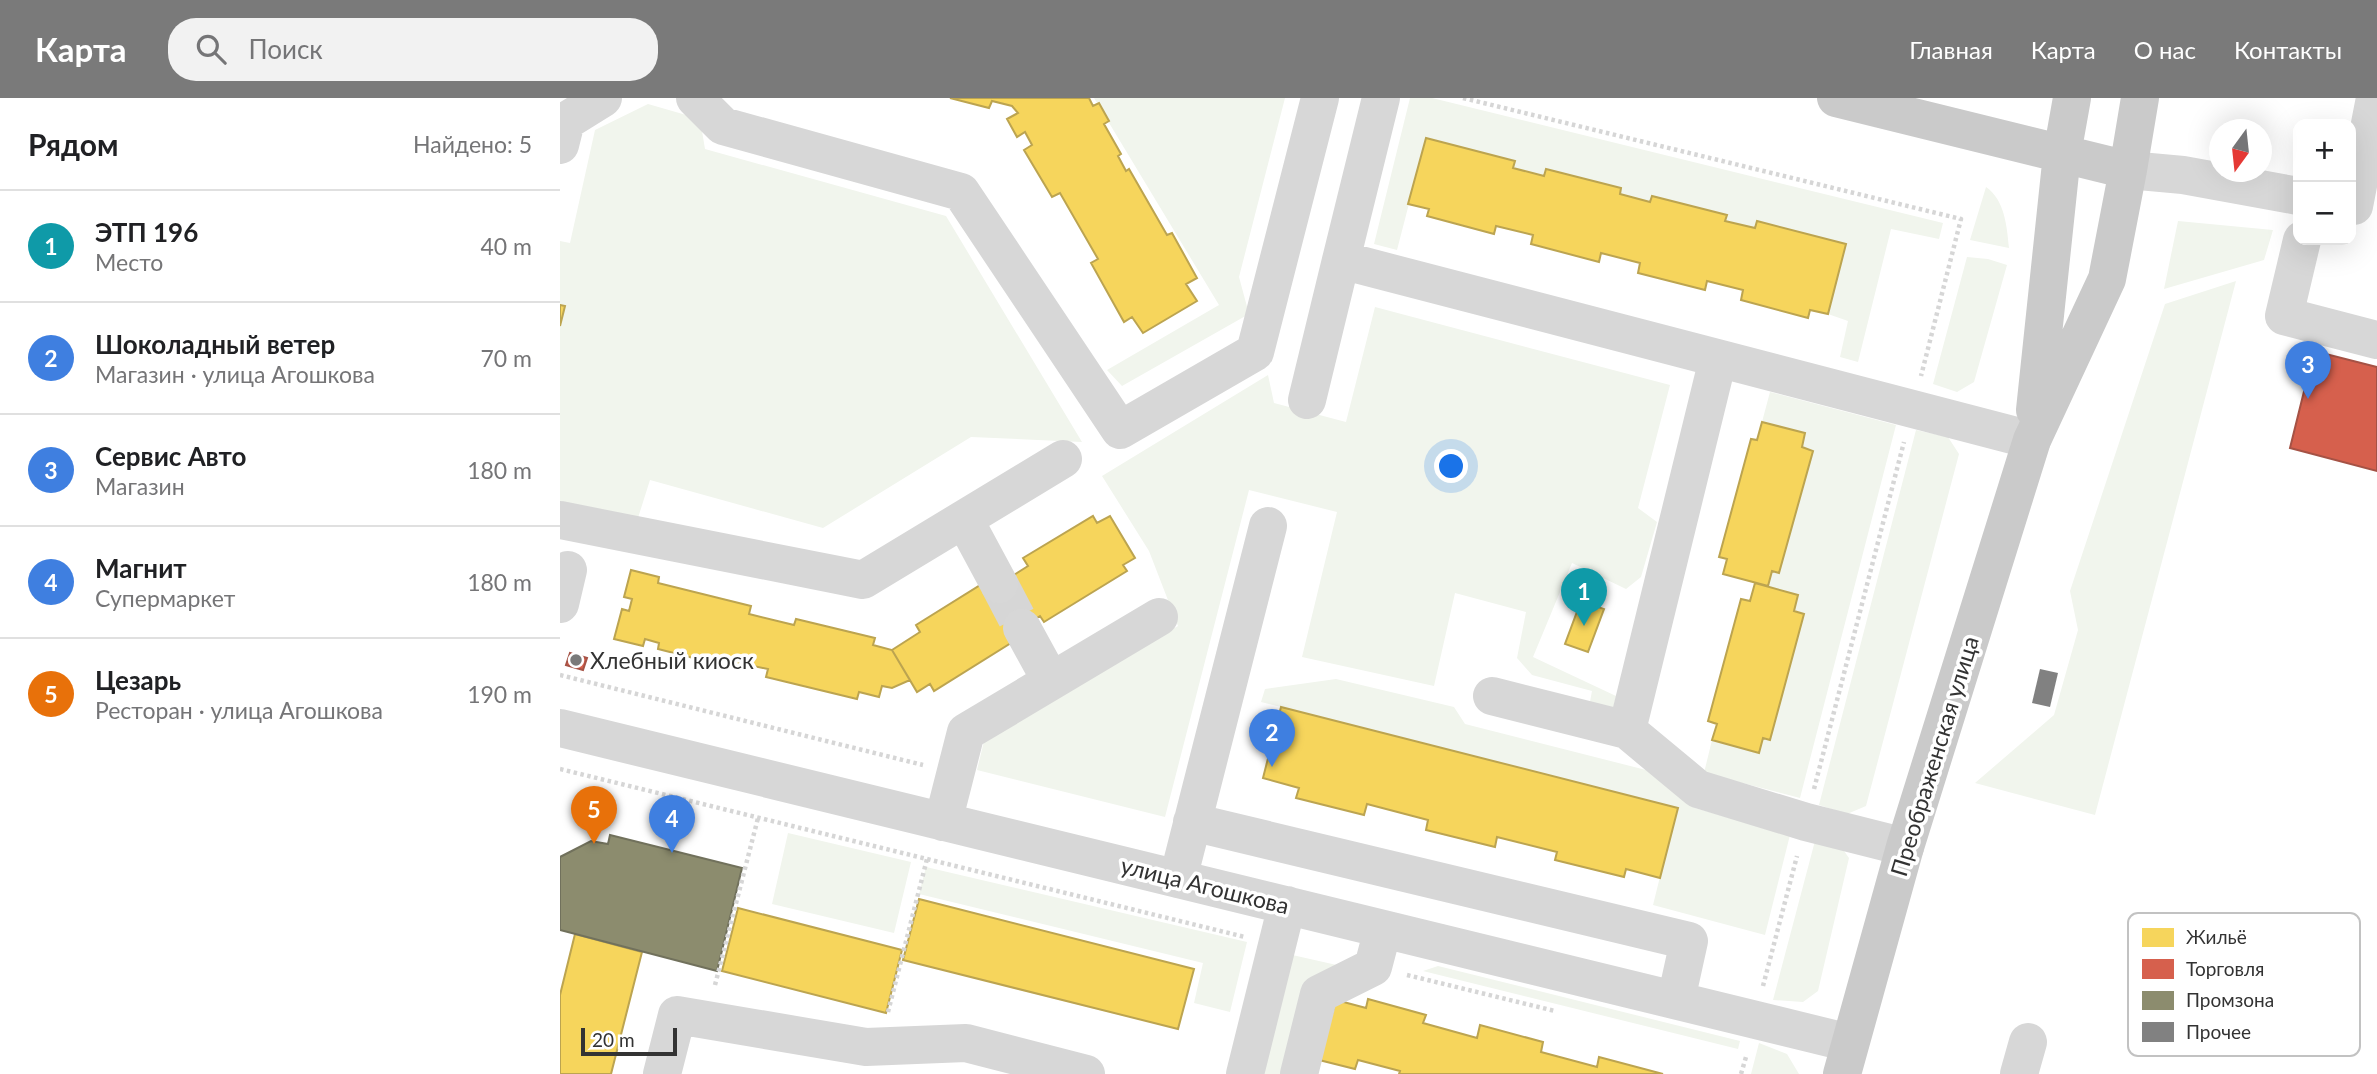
<!DOCTYPE html>
<html lang="ru">
<meta charset="utf-8">
<style>
:root{--surface:#fff;--page:#f2f2f2;--text:#202124;--muted:#757577;--line:#e0e0e0;--accent:#7a7a7a}
body{margin:0;font-family:Lato,sans-serif;background:var(--page);color:var(--text)}
.controls{position:absolute;right:21px;top:21px;display:grid;overflow:hidden;border-radius:14px;box-shadow:0 7px 28px #0002}
.controls button{width:63px;height:63px;display:grid;place-items:center;padding:0;border:0;border-bottom:2px solid var(--line);background:var(--surface);color:var(--text);font:35px sans-serif}
.compass{position:absolute;left:1649px;top:21px;width:63px;height:63px;border-radius:50%;background:var(--surface);box-shadow:0 7px 28px #0002;rotate:195deg}
.scale{position:absolute;left:21px;bottom:18px;width:96px;box-sizing:border-box;padding-left:7px;border:4px solid #333;border-top:0;font-size:19px;line-height:24px;white-space:nowrap;color:#333;-webkit-text-stroke:5px #fff;paint-order:stroke}
.you{position:absolute;left:892px;top:369px;width:24px;height:24px;margin:-18px;border:5px solid #fff;border-radius:50%;background:#1a73e8;box-shadow:0 0 0 10px #1a73e833}
.badge{display:grid;place-items:center;width:46px;height:46px;border-radius:50%;background:var(--accent);color:#fff;font-size:23px;font-weight:700}
.pin{position:absolute;translate:-50% -58px;filter:drop-shadow(0 2px 4px #0008)}
.pin::after{content:'';position:absolute;top:37px;width:24px;height:21px;background:inherit;clip-path:polygon(0 0,100% 0,50% 100%)}
.list{margin:0;padding:0;list-style:none}
h2{display:flex;justify-content:space-between;align-items:center;height:91px;margin:0;padding:0 28px;font-size:30px}
h2 small{font-size:23px;font-weight:400;color:var(--muted)}
.list li{display:grid;grid-template-columns:46px 1fr auto;gap:21px;align-items:center;box-sizing:border-box;height:112px;padding:0 28px;border-top:2px solid var(--line)}
.list b{display:block;font-size:26px;white-space:nowrap}
.list p{margin:0;font-size:23px;white-space:nowrap;color:var(--muted)}
.list em{font-size:23px;font-style:normal;color:var(--muted)}
.icon{flex:none;width:38px;height:38px;fill:none;stroke:currentColor;stroke-width:2;stroke-linecap:round;stroke-linejoin:round}
.map{position:relative;flex:none;width:1817px;height:976px;overflow:hidden}
header{display:flex;align-items:center;gap:42px;box-sizing:border-box;height:98px;padding:0 35px;background:var(--accent);color:#fff}
header strong{font-size:33px}
nav{display:flex;gap:38px;margin-inline-start:auto;font-size:24px}
.search{width:490px;height:63px;background:var(--page);display:flex;align-items:center;gap:18px;box-sizing:border-box;padding:0 24px;border-radius:28px;color:var(--muted);font-size:26px}
main{display:flex}
aside{flex:1;background:var(--surface)}
.map>svg:first-child{display:block}
.green{fill:#f1f5ed}
.homes{fill:#f6d55c;stroke:#bca450;stroke-width:2}
.shops{fill:#d6604d;stroke:#a55245;stroke-width:2}
.industry{fill:#8c8c6e;stroke:#71715c;stroke-width:2}
.building{fill:#818181}
.lines{fill:none;stroke-linecap:round;stroke-linejoin:round}
.minor-tunnel{stroke:#d6d6d6;stroke-width:38;stroke-dasharray:38 19;stroke-linecap:butt}
.path{stroke:#d6d6d6;stroke-width:4.5;stroke-dasharray:3.5 3.5;stroke-linecap:butt}
.minor{stroke:#d7d7d7;stroke-width:38}
.major{stroke:#cacaca;stroke-width:38}
.poi-dot{fill:#7a7a7a;stroke:#fff;stroke-width:2.5}
.labels{text-anchor:middle;dominant-baseline:central;stroke-width:7;stroke-linejoin:round;paint-order:stroke}
.poi-label{font-size:23px;fill:#333;stroke:#fff;text-anchor:start}
.street-label{font-size:23px;fill:#333;stroke:#fff}
.key{fill:#fff;stroke:#c2c2c2;stroke-width:2}
.key-label{font-size:19px;fill:#333}
</style>
<header>
<strong>Карта</strong>
<div class="search"><svg class="icon" aria-label="search" viewBox="0 0 24 24"><circle cx="10" cy="10" r="6"/><path d="M15 15l6 6"/></svg>Поиск</div>
<nav><a>Главная</a><a>Карта</a><a>О нас</a><a>Контакты</a></nav>
</header>
<main>
<aside>
<h2>Рядом<small>Найдено: 5</small></h2>
<ul class="list">
<li><span class="badge" style="background:#0f9aa8">1</span><div><b>ЭТП 196</b><p>Место</p></div><em>40 m</em></li>
<li><span class="badge" style="background:#3f7fe0">2</span><div><b>Шоколадный ветер</b><p>Магазин · улица Агошкова</p></div><em>70 m</em></li>
<li><span class="badge" style="background:#3f7fe0">3</span><div><b>Сервис Авто</b><p>Магазин</p></div><em>180 m</em></li>
<li><span class="badge" style="background:#3f7fe0">4</span><div><b>Магнит</b><p>Супермаркет</p></div><em>180 m</em></li>
<li><span class="badge" style="background:#e8710a">5</span><div><b>Цезарь</b><p>Ресторан · улица Агошкова</p></div><em>190 m</em></li>
</ul>
</aside>
<div class="map">
<svg width="1817" height="976" viewBox="0 0 1817 976">
<rect width="100%" height="100%" fill="#fff"/>
<!-- green -->
<path class="green" d="M534 0H725L679 179 689 216 562 288 547 272 659 207Z
M850 0H872L1383 125 1379 141 1331 131 1298 264 1280 259 1288 223 1268 216 1285 146 1197 123 1195 130 1165 123 1166 117 1092 98 1090 104 1060 96 1061 90 987 71 984 78 953 70 954 63 866 40 837 152 814 146Z
M88 6 140 21 145 51 386 118 522 344 411 339 263 430 90 382 77 423 0 405V228L5 208 0 207V143L10 145 35 32Z
M1426 89C1445 102 1447 129 1449 150L1410 142Z
M1618 123 1713 132 1704 162 1604 191Z
M1407 159 1428 161 1447 167 1414 284 1397 294 1373 286Z
M1676 183 1535 717 1415 685 1494 617 1518 532 1510 493 1605 206Z
M815 209 1110 287 1078 410 1097 424 1081 479 1066 491 1012 465 973 559 1056 598 1052 615 1029 609 1032 593 972 577 957 560 966 514 895 495 874 588 742 559 777 414 689 392 605 719 417 672 425 639 618 528 589 453 542 378 708 277 714 305 786 324Z
M1210 294 1336 327 1240 700 1144 675 1152 642 1199 655 1203 640 1210 641 1244 516 1234 513 1238 497 1208 488 1212 473 1219 475 1253 353 1242 349 1245 335 1202 324Z
M1356 332 1388 339 1399 356 1306 708 1287 716 1259 707Z
M776 581 894 609 905 626 1086 672 1135 710 1230 737 1205 837 1093 807 1117 710 701 604 705 591Z
M228 735 351 764 334 835 212 806Z
M1256 739 1277 743 1289 760 1258 893 1243 904 1213 902Z
M366 769 687 844 670 914 634 905 643 865 359 796Z
M728 856 781 868 722 976H699Z
M878 868 1180 943 1178 951 863 873Z
M1199 945 1227 956 1239 976H1191Z"/>
<!-- homes -->
<path class="homes" d="M390 0H529L533 8 539 5 549 23 544 26 561 56 558 58 566 73 569 71 607 137 612 135 637 180 626 186 637 203 583 235 572 219 564 224 531 165 538 161 500 95 492 99 464 52 472 47 465 34 457 39 447 21 458 15 452 8 432 3 429 10Z
M866 40 955 63 953 70 984 78 986 71 1061 90 1060 96 1090 104 1092 98 1167 117 1165 123 1195 130 1197 123 1286 146 1268 216 1250 212 1248 220 1181 202 1183 192 1147 183 1145 192 1078 175 1080 165 1041 155 1039 164 971 146 973 137 936 128 934 136 867 118 869 111 848 106Z
M0 207 5 208 0 228Z
M1202 324 1245 335 1242 349 1253 353 1219 475 1212 473 1208 488 1163 476 1167 461 1159 459 1191 341 1197 342Z
M533 418 537 425 550 418 575 460 563 467 567 473 484 524 480 518 455 534 459 540 374 593 370 586 357 594 332 552 360 534 356 527 422 486 427 494 468 468 463 460Z
M71 472 99 479 98 485 191 508 189 516 234 527 236 521 315 540 313 547 332 552 350 582 332 590 322 588 319 599 299 594 297 601 206 579 208 571 179 565 177 571 98 551 99 545 85 541 83 548 54 541 62 511 69 513 72 501 64 499Z
M1195 485 1238 497 1234 513 1244 516 1210 642 1203 640 1199 655 1152 642 1157 626 1148 623 1181 501 1190 503Z
M1021 503 1044 511 1028 554 1005 546Z
M721 609 1118 710 1100 780 1066 771 1064 779 995 762 997 754 937 739 935 749 866 732 868 722 807 706 804 717 736 700 739 690 703 680Z
M359 801 634 871 618 931 343 862Z
M178 810 342 852 326 915 162 873Z
M15 836 82 854 51 976H0V897Z
M808 901 866 917 863 925 917 940 920 927 983 944 981 954 1037 969 1039 959 1103 976H839L840 973 798 962 795 971 759 962 776 902 806 910Z"/>
<!-- shops -->
<path class="shops" d="M1754 253 1817 269V373L1730 350Z
M10 555 27 560 23 572 6 567Z"/>
<!-- industry -->
<path class="industry" d="M50 737 182 770 157 873 0 832V759L31 743 48 746Z"/>
<!-- building -->
<path class="building" d="M1480 571 1498 575 1490 609 1472 605Z"/>
<g class="lines">
<!-- minor-tunnel -->
<path class="minor-tunnel" d="M439 486 462 530"/>
<!-- path -->
<path class="path" d="M903 0 1401 121 1361 278
M0 577 363 667
M0 671 685 839
M1254 691 1344 344
M847 877 995 913
M155 887 198 720
M1203 888 1237 758
M328 914 367 761
M1181 976 1186 959 1184 958"/>
<!-- minor -->
<path class="minor" d="M135 0 163 28 401 94 560 332 695 254 760 0
M821 0 781 162 1472 342
M0 47 6 23 43 0
M1568 72 1623 77 1738 98
M1794 108 1815 0
M1742 142 1724 218 1817 242
M747 302 781 162
M404 421 439 486
M0 422 303 482 503 361
M0 506 8 472
M462 530 491 583
M932 598 1067 632 1138 691 1246 724 1345 749
M0 630 1290 945
M1067 632 1158 261
M383 724 406 634 599 519
M632 724 1129 843 1116 902
M618 781 708 428
M102 976 117 917 306 949 406 945 526 976
M685 976 727 807
M739 976 759 896 813 869 823 831
M1459 976 1468 944"/>
<!-- major -->
<path class="major" d="M1276 0 1568 72
M1475 312 1502 56 1512 0
M1282 976 1345 749 1472 342 1547 181 1568 72 1580 0"/>
</g>
<!-- markers -->
<circle class="poi-dot" cx="16" cy="562" r="7"/>
<g class="labels">
<!-- poi labels -->
<g class="poi-label">
<text x="30" y="562">Хлебный киоск</text>
</g>
<!-- street labels -->
<g class="street-label">
<text transform="translate(1374 658) rotate(-73)">Преображенская улица</text>
<text transform="translate(645 787) rotate(14)">улица Агошкова</text>
</g>
</g>
<!-- legend -->
<rect x="1568" y="815" width="232" height="143" rx="10" class="key"/>
<rect x="1582" y="830" width="32" height="19" fill="#f6d55c"/>
<rect x="1582" y="861" width="32" height="20" fill="#d6604d"/>
<rect x="1582" y="893" width="32" height="19" fill="#8c8c6e"/>
<rect x="1582" y="924" width="32" height="20" fill="#818181"/>
<g class="key-label">
<text x="1626" y="846">Жильё</text>
<text x="1626" y="878">Торговля</text>
<text x="1626" y="909">Промзона</text>
<text x="1626" y="941">Прочее</text>
</g>
</svg>
<div class="controls">
<button>+</button>
<button>−</button>
</div>
<svg class="compass" viewBox="-18 -18 36 36"><path d="M0-13l5 13h-10z" fill="#e53935"/><path d="M0 13l5-13h-10z" fill="#757577"/></svg>
<div class="scale">20 m</div>
<div class="you"></div>
<div class="pin badge" style="left:1024px;top:528px;background:#0f9aa8">1</div>
<div class="pin badge" style="left:712px;top:669px;background:#3f7fe0">2</div>
<div class="pin badge" style="left:1748px;top:301px;background:#3f7fe0">3</div>
<div class="pin badge" style="left:112px;top:755px;background:#3f7fe0">4</div>
<div class="pin badge" style="left:34px;top:746px;background:#e8710a">5</div>
</div>
</main>
